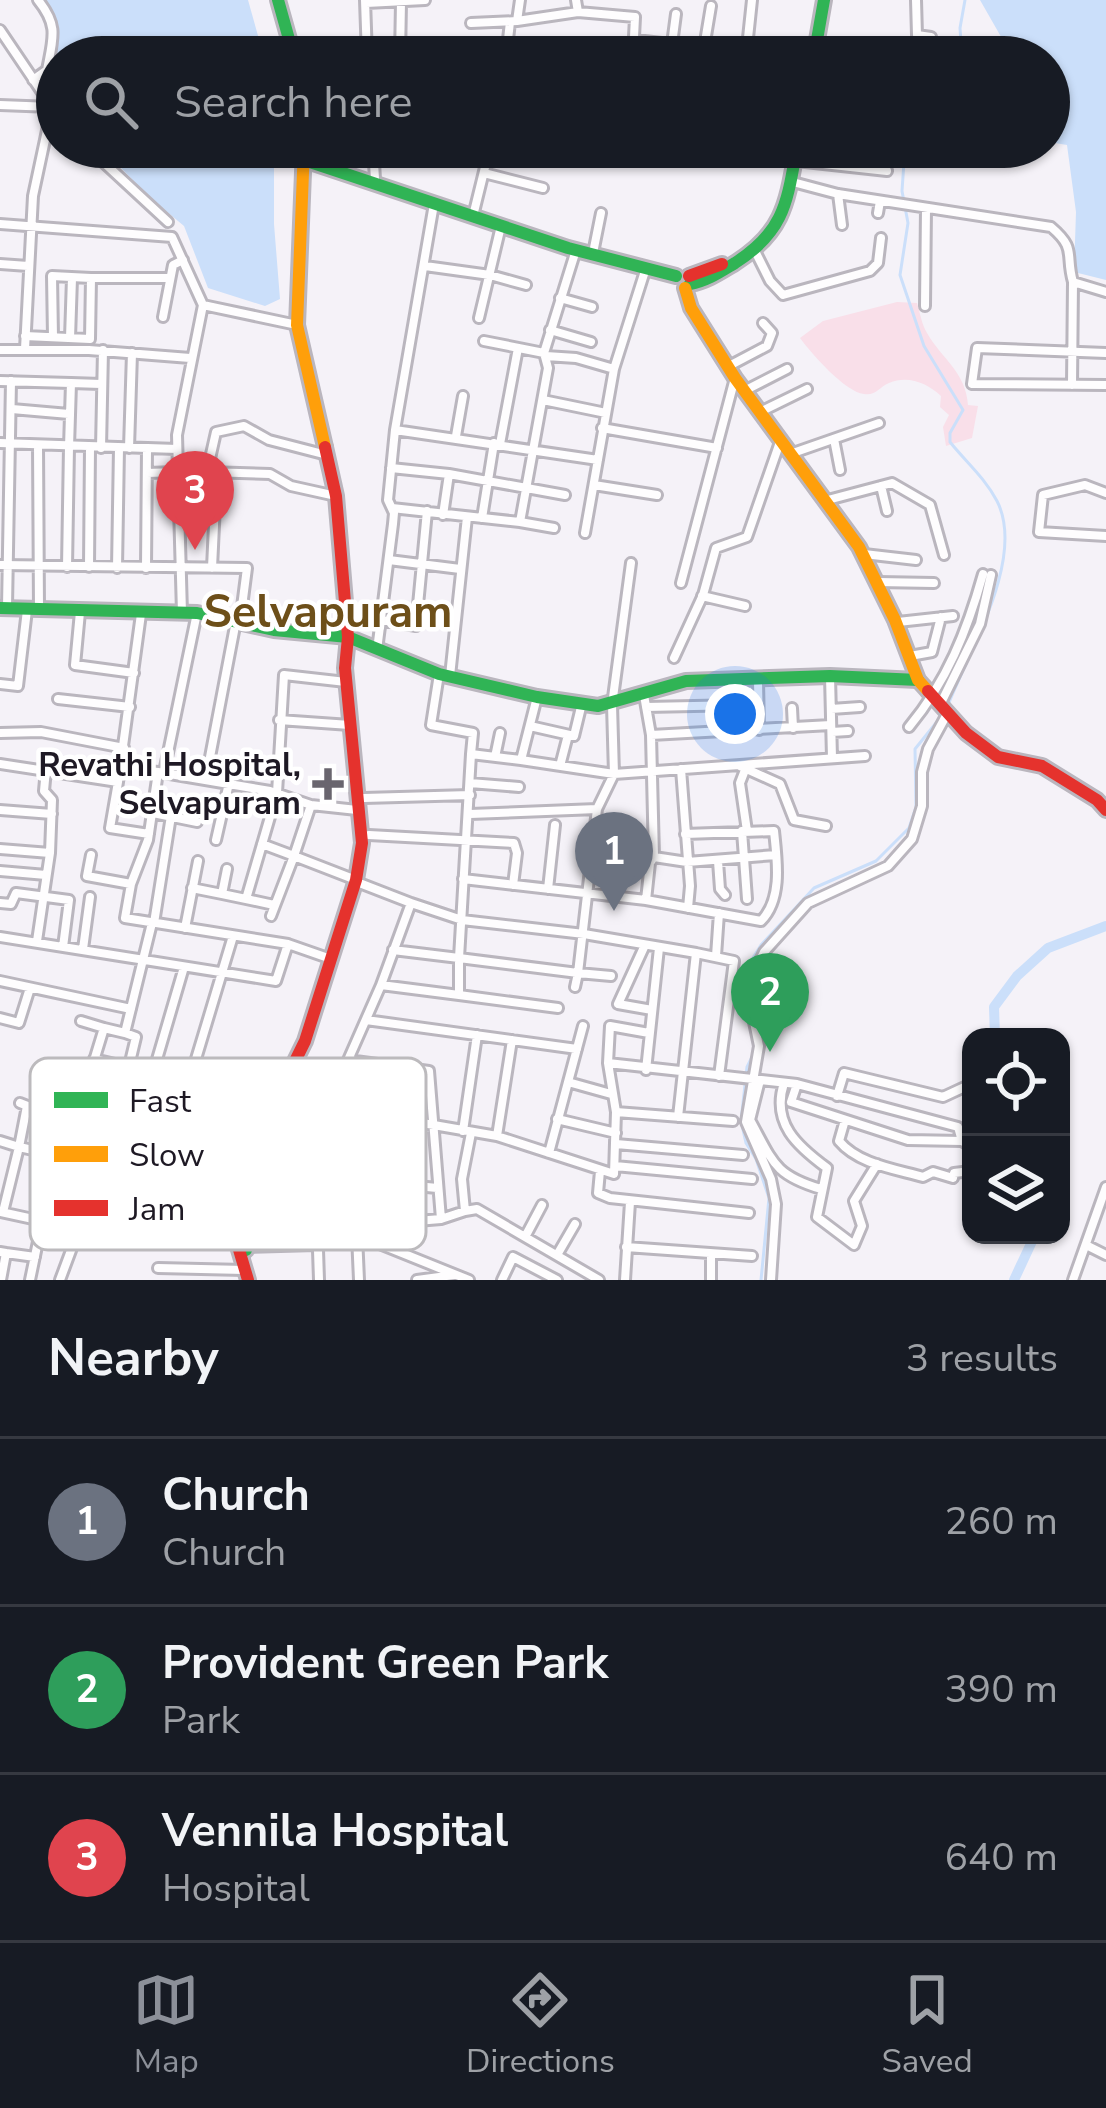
<!DOCTYPE html>
<style>
:root{--surface:#171b24;--page:#20242c;--text:#f1f3f6;--muted:#9ea1a6;--line:#363941;--accent:#8c9099}
body{margin:0;font-family:"Nunito Sans",sans-serif;background:var(--page);color:var(--text)}
.controls{position:absolute;right:36px;bottom:36px;display:grid;overflow:hidden;border-radius:24px;box-shadow:0 3px 9px #0004}
.controls button{width:108px;height:108px;display:grid;place-items:center;padding:0;border:0;border-bottom:3px solid var(--line);background:var(--surface);color:var(--text);font:60px sans-serif}
.you{position:absolute;left:735px;top:714px;width:42px;height:42px;margin:-30px;border:9px solid #fff;border-radius:50%;background:#1a73e8;box-shadow:0 0 0 18px #1a73e833}
.badge{display:grid;place-items:center;width:78px;height:78px;border-radius:50%;background:var(--accent);color:#fff;font-size:39px;font-weight:700}
.pin{position:absolute;translate:-50% -99px;filter:drop-shadow(0 3px 6px #0008)}
.pin::after{content:'';position:absolute;top:63px;width:42px;height:36px;background:inherit;clip-path:polygon(0 0,100% 0,50% 100%)}
.list{margin:0;padding:0;list-style:none}
h2{display:flex;justify-content:space-between;align-items:center;height:156px;margin:0;padding:0 48px;font-size:51px}
h2 small{font-size:39px;font-weight:400;color:var(--muted)}
.list li{display:grid;grid-template-columns:78px 1fr auto;gap:36px;align-items:center;box-sizing:border-box;height:168px;padding:0 48px;border-top:3px solid var(--line)}
.list b{display:block;font-size:45px;white-space:nowrap}
.list p{margin:0;font-size:39px;white-space:nowrap;color:var(--muted)}
.list em{font-size:39px;font-style:normal;color:var(--muted)}
.icon{flex:none;width:66px;height:66px;fill:none;stroke:currentColor;stroke-width:2;stroke-linecap:round;stroke-linejoin:round}
.map{position:relative;flex:none;width:1106px;height:1280px;overflow:hidden}
.search{position:absolute;background:var(--surface);box-shadow:0 3px 9px #0004;left:36px;right:36px;top:36px;height:132px;display:flex;align-items:center;gap:30px;box-sizing:border-box;padding:0 42px;border-radius:66px;color:var(--muted);font-size:45px}
.sheet{height:660px;background:var(--surface)}
nav{display:flex;justify-content:space-around;align-items:center;box-sizing:border-box;height:168px;border-top:3px solid var(--line);background:var(--surface);font-size:33px;color:var(--muted)}
nav a{display:grid;justify-items:center;gap:6px}
nav .on{color:var(--accent)}
.map>svg:first-child{display:block}
.green{fill:#f9dfe9}
.water{fill:#cbdffa}
.lines{fill:none;stroke-linecap:round;stroke-linejoin:round}
.stream{stroke:#cbdffa;stroke-width:3}
.river{stroke:#cbdffa;stroke-width:10}
.street-casing{stroke:#bab6be;stroke-width:14}
.fast-casing{stroke:#bab6be;stroke-width:18}
.slow-casing{stroke:#bab6be;stroke-width:18}
.jam-casing{stroke:#bab6be;stroke-width:18}
.street{stroke:#fefdfe;stroke-width:8}
.fast{stroke:#30b455;stroke-width:12}
.slow{stroke:#ff9f0a;stroke-width:12}
.jam{stroke:#e5322d;stroke-width:12}
.poi-dot{fill:#69656e;stroke:#fff;stroke-width:4.5}
.labels{text-anchor:middle;dominant-baseline:central;stroke-width:9;stroke-linejoin:round;paint-order:stroke}
.poi-label{font-size:33px;font-weight:bold;fill:#1e1924;stroke:#fff;text-anchor:end}
.district-label{font-size:45px;font-weight:bold;fill:#6d4f19;stroke:#fff}
.key{fill:#fff;stroke:#bcbabd;stroke-width:3}
.key-label{font-size:33px;fill:#1e1924}
</style>
<div class="map">
<svg width="1106" height="1280" viewBox="0 0 1106 1280">
<rect width="100%" height="100%" fill="#f5f2f8"/>
<!-- green -->
<path class="green" d="M897 302 917 303C920 313 922 325 927 333 941 358 966 372 968 405L978 406 972 438 946 446 943 427 949 415 940 407 941 396C927 383 908 375 889 383 879 387 876 396 864 394 845 392 811 353 800 338L823 321Z"/>
<!-- water -->
<path class="water" d="M43 0H248L264 57H57V100L40 83C59 59 64 23 43 0Z
M980 0H1106V280L1074 272 1076 212 1067 145 1049 142V57H1004V42Z
M101 147H274V224L280 299 265 306 208 288 184 226 148 196Z"/>
<g class="lines">
<!-- stream -->
<path class="stream" d="M962 57 960 28 965 0
M905 147 902 191 908 223 900 275 924 346 963 410 950 433V442C966 462 985 478 997 501 1026 558 969 651 948 705
M761 1280 769 1198 756 1159 746 1143 741 1121 747 1067 755 1051 740 979 761 945 814 888 876 861 909 828 916 807 915 749 944 713"/>
<!-- river -->
<path class="river" d="M995 1037 994 1007 1017 976 1048 948 1106 926
M1014 1280 1035 1235"/>
<!-- street casing -->
<g class="street-casing">
<path id="street" d="M365 0 367 57
M576 0 578 12 635 17 633 57
M916 0 917 35 931 37
M366 3 425 0
M517 21 520 0
M471 23 517 21 578 12
M0 30 52 107 33 196 25 349
M636 40 746 53
M672 44 676 14
M704 48 711 6
M400 57 401 2
M506 57 510 22
M530 57 603 45
M746 57 752 0
M33 80 47 70C53 38 59 26 38 0
M0 105 52 107 57 113
M87 147 168 222
M373 147 375 179
M815 147V154L859 156
M796 161 887 171
M484 173 543 188
M789 181 838 194 1051 227C1077 249 1065 254 1073 282L1106 292
M838 194 842 225
M878 213 880 201
M473 216 490 147
M0 224 172 237 203 305
M755 251 770 281 783 295 870 271 878 263 881 238
M593 253 601 213
M0 264 28 266
M425 266 490 275 526 285
M91 278H170
M560 298 592 307
M925 306 926 208
M163 317 173 265 183 260
M479 318 501 226
M550 330 591 342
M25 336C47 337 69 338 90 339L91 278 52 276 53 337
M70 338 72 278
M484 341 544 353
M0 350H89L190 358
M1106 353 977 348 972 384 1106 385
M546 356 576 358 614 369
M729 366 767 346 772 333 763 323
M0 381 71 383 69 447
M71 383 101 384
M1072 385 1073 282
M744 391 787 369
M543 400 606 413
M12 409 69 414
M760 412 807 389
M602 428 717 448
M395 430 598 460
M456 436 463 396
M834 439 840 470
M0 443 177 449
M500 444 518 348
M38 445 39 609
M101 448 103 350
M129 448 132 353
M790 454 879 423
M391 468 449 474 565 495
M207 472 270 474 291 486 336 496
M147 473 177 472
M594 485 657 495
M881 486 887 511
M1106 493 1085 485 1043 495 1039 532 1106 536
M177 500 215 504 212 568
M196 500 207 472 216 432 244 426 269 440 327 455
M824 501 892 483 930 505 944 555
M392 508 520 522 548 368 544 353 576 250
M443 515 449 474
M482 518 494 443
M520 522 554 528
M585 533 614 369 645 271
M864 554 916 560
M389 560 460 569
M0 565 247 568 240 622
M67 567 69 447
M89 567 90 448
M117 568 119 448
M146 568 147 449
M878 582 934 583
M681 583 735 378
M702 596 745 606
M7 607 11 381
M80 612 75 665 134 673
M182 613 177 435 203 305 297 325
M141 614 120 768 158 772 148 840 131 884 125 918 288 944 331 959
M382 620 416 626 427 511
M898 622 953 616
M377 650 393 524 394 513 388 500 395 430 434 204
M910 656 932 652 941 617
M674 658 703 595 716 548 747 537 780 442
M439 674 431 725 473 733 471 754
M450 676 467 517
M830 676 832 758
M758 681 759 730
M0 684 18 686 27 610
M644 695 651 735 654 857 650 863
M58 699 130 707
M940 705 980 624 991 575
M646 707 742 705
M792 708 793 728
M831 709 860 707
M279 720 350 725
M530 726 574 736 582 703
M909 727C947 681 967 631 983 574
M832 732 848 731
M0 733 41 732 124 748
M651 735 831 725
M495 757 500 733
M521 760 614 774 865 756
M0 764 118 782 120 768
M560 766 568 735
M740 766 780 784 794 820 826 826
M681 769 690 886 688 908
M745 770 740 783 747 831
M158 772 270 791 311 805 294 856 356 880
M164 772 197 613
M206 778 236 621
M118 782 110 828 149 834
M470 783 519 787
M364 798 470 795
M311 805 357 810
M0 810 52 814
M153 813 197 822
M470 814 597 809
M742 831 747 899
M369 835 514 843 517 853 513 885
M216 840 229 783
M262 844 294 856 271 916
M0 849 50 853
M91 855 87 876 131 884
M593 856 650 863 646 900
M654 857 687 862 776 855
M718 861 720 889 725 895
M0 871 46 875
M463 879 646 900 761 921C783 899 777 860 774 831L685 834
M362 884 411 903 381 985
M192 888 222 894 227 869
M548 889 555 825
M222 894 246 899
M0 903 11 904 16 893 69 900 63 947
M411 903 462 920 584 934 696 953 678 1117
M274 905 246 899 277 793 284 675 346 682
M154 923 171 816
M185 928 198 861
M233 936 177 1122 214 1134 221 1120 257 1133
M0 937 276 981 288 944
M37 941 50 853 52 800 44 791 46 769
M645 945 618 1004 652 1010
M83 949 90 897
M393 950 459 958 471 754 521 760 537 697
M696 953 734 961 719 1076
M716 956 719 913
M0 981 131 1009
M575 987 578 973 611 976
M459 995 558 1008
M0 1018 19 1023 30 988
M366 1020 577 1049
M81 1021 104 1028
M125 1033 136 1037 119 1108 177 1122
M94 1059 153 1073 184 967
M348 1060 429 1071 441 1219 380 1224
M608 1063 610 1026 649 1033
M646 1070 659 948
M760 1080 750 1120C773 1162 774 1175 821 1189
M568 1082 611 1094
M784 1083C771 1123 797 1146 827 1168L817 1217 854 1245 862 1226 854 1201 877 1164
M797 1084 791 1102 908 1140 962 1141
M290 1092 336 1108 348 1060 381 985 459 995V958L578 973 597 809 614 774 612 705 631 563
M837 1096 844 1073 943 1097 971 1084
M20 1103 233 1187
M336 1108 497 1136 614 1174 616 1112 608 1063 797 1084 958 1127 962 1141 971 1147
M616 1112 733 1121
M146 1114 153 1073
M557 1119 616 1133
M221 1120 225 1091 236 1070 280 1089
M845 1120 839 1141C858 1164 895 1169 923 1177L933 1172 953 1178 954 1173 971 1171
M75 1123 104 1028 125 1033 152 923
M463 1131 477 1035
M471 1133 462 1179 465 1211 477 1209 599 1280
M497 1136 512 1040
M0 1141 19 1147 27 1106
M616 1144 743 1155
M261 1148 346 1173
M549 1153 583 1026
M56 1155 103 1170
M615 1166 752 1179
M600 1171 598 1193 610 1198 749 1213
M407 1185 437 1188
M243 1189 469 1280
M170 1196 158 1229 89 1205 103 1170 170 1196 230 1212
M1 1212 79 1229 60 1280
M3 1212 19 1147 56 1155 30 1280
M441 1219 465 1211
M317 1220 319 1280
M330 1224 351 1157 406 1162
M357 1235 359 1280
M525 1237 542 1205
M381 1244 378 1188 407 1185 409 1121
M1088 1246 1106 1255
M246 1247 316 1245
M626 1247 752 1256
M0 1252 6 1253 1 1280
M6 1253 35 1257
M557 1255 575 1224
M158 1268 244 1270
M417 1280 454 1275
M502 1280 513 1257 557 1280
M625 1280 630 1202
M711 1280V1255
M771 1280 776 1204 771 1179 746 1122 759 1046 749 998 751 979 764 952 808 903 888 866 912 839 922 806V772L928 749 947 714
M1073 1280 1106 1187"/>
</g>
<!-- fast casing -->
<g class="fast-casing">
<path id="fast" d="M278 0 294 57
M814 57 824 0
M304 160 568 248 676 276
M690 284C707 281 720 272 735 263 785 231 787 202 797 147
M0 608 197 613 274 630 348 637 439 674 537 697 598 706 686 681 830 676 918 680
M246 1250C235 1184 256 1152 288 1097"/>
</g>
<!-- slow casing -->
<g class="slow-casing">
<path id="slow" d="M304 147 297 325 325 447
M685 288 691 308 735 378 859 547 895 620 918 680 928 691"/>
</g>
<!-- jam casing -->
<g class="jam-casing">
<path id="jam" d="M689 276 722 264
M928 691 966 733 998 757 1042 766 1097 800 1106 810
M248 1280 232 1226 233 1187 305 1041 356 880 362 843 345 668 348 637 336 496 325 447"/>
</g>
<!-- street -->
<use href="#street" class="street"/>
<!-- fast -->
<use href="#fast" class="fast"/>
<!-- slow -->
<use href="#slow" class="slow"/>
<!-- jam -->
<use href="#jam" class="jam"/>
</g>
<!-- markers -->
<path class="poi-dot" d="M322 766h12v12h12v12h-12v12h-12v-12h-12v-12h12z"/>
<g class="labels">
<!-- poi labels -->
<g class="poi-label">
<text x="301" y="765">Revathi Hospital,<tspan x="301" dy="38">Selvapuram</tspan></text>
</g>
<!-- district labels -->
<g class="district-label">
<text x="328" y="612">Selvapuram</text>
</g>
</g>
<!-- legend -->
<rect x="30" y="1058" width="396" height="192" rx="18" class="key"/>
<rect x="54" y="1092" width="54" height="16" fill="#30b455"/>
<rect x="54" y="1146" width="54" height="16" fill="#ff9f0a"/>
<rect x="54" y="1200" width="54" height="16" fill="#e5322d"/>
<g class="key-label">
<text x="129" y="1112">Fast</text>
<text x="129" y="1166">Slow</text>
<text x="129" y="1220">Jam</text>
</g>
</svg>
<div class="controls">
<button><svg class="icon" aria-label="locate" viewBox="0 0 24 24"><circle cx="12" cy="12" r="6"/><path d="M12 2v4M12 18v4M2 12h4M18 12h4"/></svg></button>
<button><svg class="icon" aria-label="layers" viewBox="0 0 24 24"><path d="M12 4l9 5-9 5-9-5zM3 14l9 5 9-5"/></svg></button>
</div>
<div class="you"></div>
<div class="pin badge" style="left:614px;top:911px;background:#6b7280">1</div>
<div class="pin badge" style="left:770px;top:1052px;background:#2e9e5b">2</div>
<div class="pin badge" style="left:195px;top:550px;background:#e0444e">3</div>
<div class="search"><svg class="icon" aria-label="search" viewBox="0 0 24 24"><circle cx="10" cy="10" r="6"/><path d="M15 15l6 6"/></svg>Search here</div>
</div>
<section class="sheet">
<h2>Nearby<small>3 results</small></h2>
<ul class="list">
<li><span class="badge" style="background:#6b7280">1</span><div><b>Church</b><p>Church</p></div><em>260 m</em></li>
<li><span class="badge" style="background:#2e9e5b">2</span><div><b>Provident Green Park</b><p>Park</p></div><em>390 m</em></li>
<li><span class="badge" style="background:#e0444e">3</span><div><b>Vennila Hospital</b><p>Hospital</p></div><em>640 m</em></li>
</ul>
</section>
<nav>
<a class="on"><svg class="icon" aria-label="map" viewBox="0 0 24 24"><path d="M3 6l6-2 6 2 6-2v14l-6 2-6-2-6 2zM9 4v14M15 6v14"/></svg>Map</a>
<a><svg class="icon" aria-label="directions" viewBox="0 0 24 24"><path d="M12 3l9 9-9 9-9-9zM9 14v-3h6M13 9l2 2-2 2"/></svg>Directions</a>
<a><svg class="icon" aria-label="saved" viewBox="0 0 24 24"><path d="M7 4h10v16l-5-4-5 4z"/></svg>Saved</a>
</nav>
